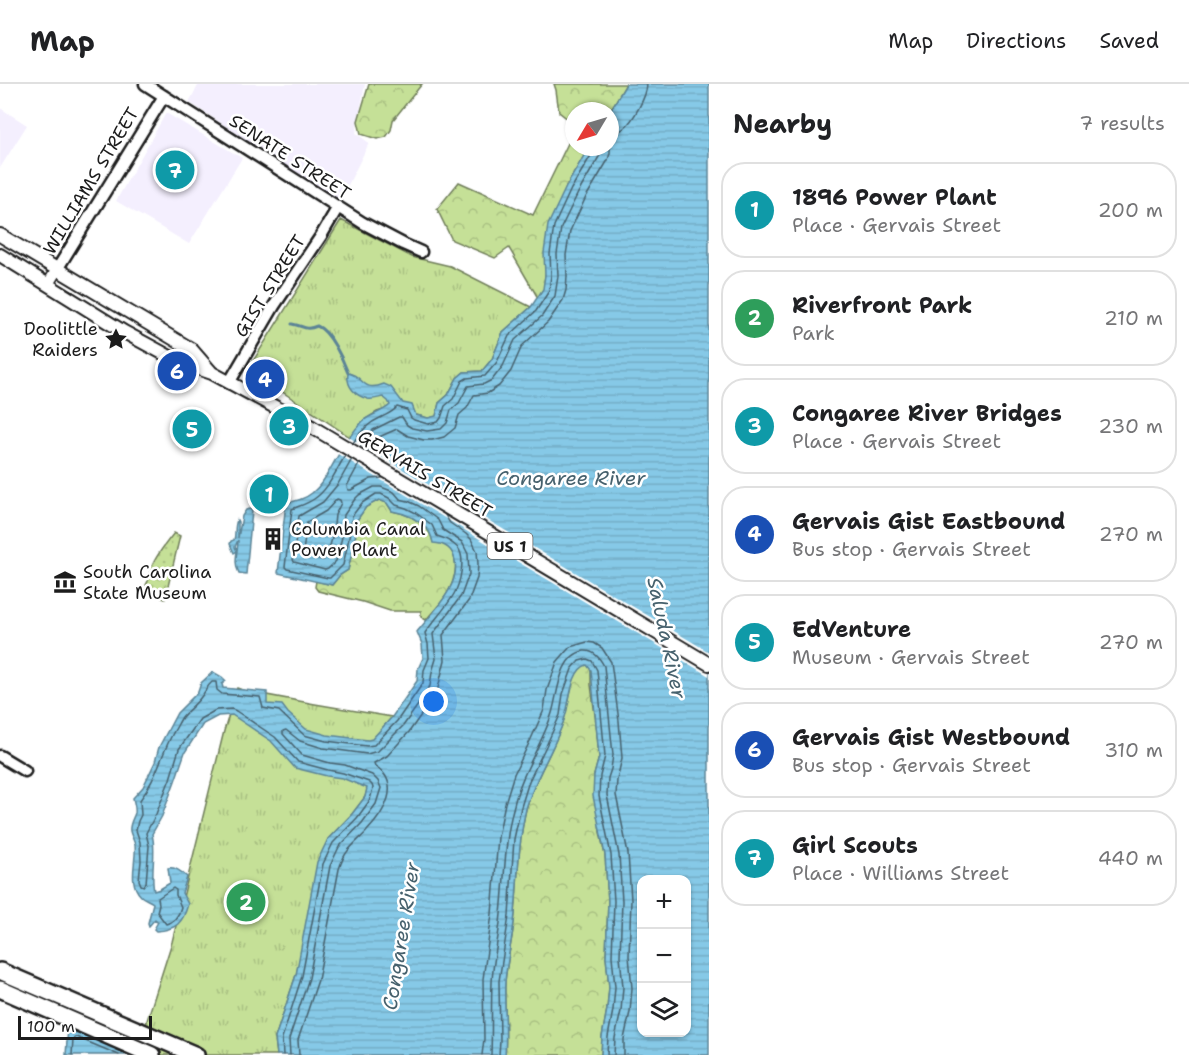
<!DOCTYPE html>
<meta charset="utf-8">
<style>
:root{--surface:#fff;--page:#f2f2f2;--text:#202124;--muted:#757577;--line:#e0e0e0;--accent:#db2777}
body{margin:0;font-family:"Shantell Sans",sans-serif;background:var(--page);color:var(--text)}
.controls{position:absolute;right:18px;bottom:18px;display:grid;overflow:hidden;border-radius:12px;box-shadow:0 2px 4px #0004}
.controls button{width:54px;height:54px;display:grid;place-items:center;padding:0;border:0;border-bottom:2px solid var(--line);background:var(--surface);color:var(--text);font:30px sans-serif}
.compass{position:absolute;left:565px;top:18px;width:54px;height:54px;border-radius:50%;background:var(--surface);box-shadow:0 2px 4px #0004;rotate:232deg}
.scale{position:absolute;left:18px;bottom:15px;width:134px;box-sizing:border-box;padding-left:6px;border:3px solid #1c1c1c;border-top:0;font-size:16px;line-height:21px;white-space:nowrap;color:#1c1c1c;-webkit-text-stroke:4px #fff;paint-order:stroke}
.you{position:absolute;left:434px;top:618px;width:21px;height:21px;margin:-15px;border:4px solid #fff;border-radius:50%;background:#1a73e8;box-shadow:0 0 0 9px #1a73e833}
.badge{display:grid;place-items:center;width:39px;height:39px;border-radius:50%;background:var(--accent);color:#fff;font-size:20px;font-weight:700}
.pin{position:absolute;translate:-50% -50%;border:3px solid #fff;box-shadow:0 2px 6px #0006}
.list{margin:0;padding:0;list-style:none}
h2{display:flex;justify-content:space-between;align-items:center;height:78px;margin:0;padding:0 24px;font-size:26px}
h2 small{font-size:20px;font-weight:400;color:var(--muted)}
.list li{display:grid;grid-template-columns:39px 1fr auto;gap:18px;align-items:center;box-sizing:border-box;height:96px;margin:0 12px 12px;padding:0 12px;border:2px solid var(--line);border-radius:24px}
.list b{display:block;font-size:22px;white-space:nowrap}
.list p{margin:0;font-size:20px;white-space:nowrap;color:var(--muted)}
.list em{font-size:20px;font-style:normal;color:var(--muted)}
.icon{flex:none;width:33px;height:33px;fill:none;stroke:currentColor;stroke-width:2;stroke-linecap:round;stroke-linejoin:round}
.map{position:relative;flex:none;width:709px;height:971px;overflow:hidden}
header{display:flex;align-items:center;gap:36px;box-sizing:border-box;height:84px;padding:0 30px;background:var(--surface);border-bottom:2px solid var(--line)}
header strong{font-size:28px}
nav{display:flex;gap:33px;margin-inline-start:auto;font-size:21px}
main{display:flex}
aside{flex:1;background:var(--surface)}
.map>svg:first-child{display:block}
.built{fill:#f4effe}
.grass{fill:url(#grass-dots);stroke:#707e5a;stroke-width:1.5}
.forest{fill:url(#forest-crowns);stroke:#707e5a;stroke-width:1.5}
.park{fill:url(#park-tufts);stroke:#707e5a;stroke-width:1.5}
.water{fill:url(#water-rules);stroke:#5c8496;stroke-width:1.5;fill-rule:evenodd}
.pier{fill:#fff}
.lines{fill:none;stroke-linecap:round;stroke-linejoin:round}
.shore{stroke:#46616d;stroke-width:1.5}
.stream{stroke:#5c8496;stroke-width:3}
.minor-casing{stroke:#1c1c1c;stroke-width:15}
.major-casing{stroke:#1c1c1c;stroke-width:16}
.highway-casing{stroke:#1c1c1c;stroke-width:20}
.minor{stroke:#fff;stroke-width:10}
.major{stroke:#fff;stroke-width:12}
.highway{stroke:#fff;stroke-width:15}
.labels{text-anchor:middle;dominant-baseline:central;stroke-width:5;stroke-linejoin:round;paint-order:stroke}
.shield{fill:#fff;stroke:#606060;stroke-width:1.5}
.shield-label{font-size:16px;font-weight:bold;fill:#1c1c1c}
.street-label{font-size:18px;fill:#1c1c1c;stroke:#fff}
.poi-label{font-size:18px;fill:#1c1c1c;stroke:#fff;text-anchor:start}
.water-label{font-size:20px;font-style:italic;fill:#46616d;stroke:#fff}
</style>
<header>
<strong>Map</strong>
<nav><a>Map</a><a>Directions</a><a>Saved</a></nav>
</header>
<main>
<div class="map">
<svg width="709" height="971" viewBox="0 0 709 971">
<defs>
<pattern id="grass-dots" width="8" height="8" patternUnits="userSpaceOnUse" patternTransform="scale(1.5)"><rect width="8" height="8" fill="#c5e097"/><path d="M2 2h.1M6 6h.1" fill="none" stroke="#a9c082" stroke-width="1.8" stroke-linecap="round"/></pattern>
<pattern id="forest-crowns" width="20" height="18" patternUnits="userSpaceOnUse" patternTransform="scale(1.5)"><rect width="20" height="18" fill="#c5e097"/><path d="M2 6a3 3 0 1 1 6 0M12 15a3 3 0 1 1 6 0" fill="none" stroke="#a9c082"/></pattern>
<pattern id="park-tufts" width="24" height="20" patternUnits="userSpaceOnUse" patternTransform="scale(1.5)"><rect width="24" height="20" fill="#c5e097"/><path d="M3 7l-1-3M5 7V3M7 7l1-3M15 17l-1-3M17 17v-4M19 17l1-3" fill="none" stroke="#a9c082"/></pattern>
<pattern id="water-rules" width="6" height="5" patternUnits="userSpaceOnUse" patternTransform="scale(1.5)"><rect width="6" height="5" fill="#86c9e7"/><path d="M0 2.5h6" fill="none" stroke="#73acc6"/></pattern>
</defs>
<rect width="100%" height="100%" fill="#fff"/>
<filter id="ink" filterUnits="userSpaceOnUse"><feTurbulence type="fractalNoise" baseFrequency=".0167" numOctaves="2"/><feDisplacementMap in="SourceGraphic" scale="12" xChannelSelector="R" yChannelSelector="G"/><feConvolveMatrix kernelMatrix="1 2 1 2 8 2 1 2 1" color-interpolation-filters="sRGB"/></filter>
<g filter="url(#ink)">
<!-- built -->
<path class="built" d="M199 0H365L356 49 369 59 340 117 189 18Z
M0 24 27 41 0 84Z
M166 29 242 74 189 160 116 117Z"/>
<!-- grass -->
<path class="grass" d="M174 449 180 452 165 515 151 510 146 501C151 494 149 489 152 482 157 470 166 459 174 449Z"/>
<!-- forest -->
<path class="forest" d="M369 0H422L393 36 391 46 386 53 377 55 361 50 358 37Z
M554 0H626L610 27H574V40L559 28 556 6Z
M574 47V63H589L566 103 545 191 544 205 538 214 509 164 495 174 452 156 437 125 459 98 533 131Z
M379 416 387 419 392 427C404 429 418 435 427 445 430 448 432 454 433 458 460 460 459 487 449 506 444 517 433 527 426 536L421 533V527H390L363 518 318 507 315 503 316 497 332 501 340 491 348 486 355 455 357 436 366 423Z
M587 580 591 586V601L596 639 599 673 594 691 600 748 605 771 608 817 606 873 609 903 607 925 602 953 601 971H505C507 947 504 922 505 898 507 875 513 853 515 830 518 795 518 759 526 725 535 692 555 665 565 632 570 618 570 585 587 580Z"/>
<!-- park -->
<path class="park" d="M341 136 412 173 450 182 531 223 503 248 492 275 482 287 464 288 457 294 448 311 439 319 436 333 428 334 389 324 377 328 364 336 350 353 248 285Z
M237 604 245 607 315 620 392 633 372 656 373 686 365 713 352 730 328 755 296 891 275 954 277 971H136L172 858 224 647Z"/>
<!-- water -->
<path class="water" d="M626 0H709V971H601L602 953 607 925 609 903 606 873 608 817 605 771 593 712 594 691 599 673 591 586 587 581C571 585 570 618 565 633 555 665 535 692 526 725 518 760 518 795 515 830 513 853 507 875 505 898 504 922 507 947 505 971H277L275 954 296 891 317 778 328 755 352 730 365 713 367 704 342 694 327 692 295 684 271 657 232 631 218 632 203 640 185 668 175 697 162 732 152 750C157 769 150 788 154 807L160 805 170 799 168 784C175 782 182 788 187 793L182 809 188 820C183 839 176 846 156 847L154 845 158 838 155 835 149 842 148 839 153 819C149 816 144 815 141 812 127 798 137 778 135 761 134 756 131 752 130 747 129 740 133 735 135 729 136 724 134 719 133 714L143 703 155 678 159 663 177 629 198 608 201 599 213 588 222 593 226 597 222 600 223 604 267 608V620L282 621 288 629 306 645 327 651 368 656 372 655 392 633 417 597 418 585 423 574 422 560 417 548C426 537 443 518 449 506 459 488 460 460 433 459 432 454 430 448 427 445 418 435 404 429 392 427L387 419 379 416 366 423 357 436 355 455 348 486 340 491 332 501 278 489 286 419C296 417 305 415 312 409 323 400 329 387 336 375 343 362 352 348 363 337 371 330 383 328 390 321L388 317 383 313C378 314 373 316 368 315 355 312 346 302 348 289 365 292 361 309 384 300L391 303 403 319 412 321 416 331 428 334 436 332 439 319 448 311 457 294 464 288 482 287 492 275 503 248 531 223 543 205 545 191 544 169 548 141 566 103 589 63H610V27ZM642 796H686V948H642Z
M250 425 252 427 246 490 239 489C233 479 238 467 238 456L235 463 237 467 234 469 230 460 231 457 234 456C236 450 234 443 237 436L238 438V454L242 432 246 426Z
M68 943 131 970V971H66Z"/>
<!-- pier -->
<path class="pier" d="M347 352 709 568V592L336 369Z"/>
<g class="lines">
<!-- shore -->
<path class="shore" d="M610 50C615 49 620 48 624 44 633 37 647 12 647 0
M353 359C360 348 368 339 380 334 387 330 392 329 397 323L407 326 411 334 414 336 428 340 438 338 441 334 445 322 453 315 462 297 467 294 485 292 497 278 509 252 536 227 549 207 551 191 550 170 554 142 571 105 593 68 594 63
M360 363 373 346 399 333H402L407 341 412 344 427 347 441 345 447 339 451 326 459 319 468 302 484 300 492 296 503 282 515 256 542 232 555 212 558 192 557 170 561 144 578 109 600 71 601 63
M367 367 379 353 397 345 408 352 424 356H432L444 353 455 344 459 331 467 324 474 311 488 309 499 302 511 287 522 262 548 238 563 216 566 206 567 192 566 171 570 147 586 113 608 76 610 69V60
M359 380 347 402 348 406H351L371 395 382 394
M337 415 340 416 341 419 335 431 333 451 327 472 323 476 305 471 303 468 307 438 326 427Z
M173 804 176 806V811L181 823C179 831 174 838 166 840L157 828 159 820 158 814Z
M72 971 73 955 76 953 119 971
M283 971 282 954 302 892 323 780 333 759 357 734 370 716 373 704 372 701 369 698 343 689 328 686 298 678 275 653 236 627 232 625 216 626 200 635 179 665 170 695 156 730 146 749 149 762 146 799 144 802 141 801 139 796 141 777 140 758 136 746 138 737 141 731 140 716C156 696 161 671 173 649 176 644 179 638 182 633 188 626 196 620 201 613 206 607 207 602 212 598H216L217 606 222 610 260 613 263 624 279 627 304 651 326 657 367 662 374 661 397 637 423 599 424 586 429 574 428 560 425 549C434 536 446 524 454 510 460 500 466 474 458 464 453 459 444 454 437 452L432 441 416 429 406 424 396 421 389 414 381 410H376L362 419 352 432 349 454 343 481 330 494H328L287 485 285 483 292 425C299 422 307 420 314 415 329 405 336 386 345 372
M290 971 289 955 309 894 330 782 339 763 362 739 376 720 381 704 378 697 372 691 345 681 330 679 302 671 283 650V647L286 646 300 657 323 664 367 670 378 667 403 642 418 621 430 602 432 588 436 575 433 550 461 512 469 490 468 470 462 458 443 446 438 436 419 422 408 417 400 415 394 408 381 403H374L359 411 355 415 344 431 342 453 336 477 328 485 325 486 294 478 293 475 299 432 323 418 338 400 352 375
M299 971 298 956 318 896 339 785C341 779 343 773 347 768 353 760 361 754 367 747 384 729 403 700 375 682L374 679 387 672 409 648 437 608 445 576 443 551 469 516 477 494 478 480 477 467 471 455 466 450 450 439 445 431
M482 971 484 955 483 895 492 830 498 753 505 719 514 690 531 655 544 626 547 606 557 578 570 563 587 558 594 559 602 564 611 578 619 637 622 674 617 696 616 711 628 769 631 816 629 872 632 904 630 928 624 955V971
M491 971C492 947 491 922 492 898 493 875 499 853 501 830 505 794 504 757 514 721 522 687 542 661 552 629 558 610 559 571 584 567 594 566 600 574 604 582L613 671 611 685 608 694 607 711 619 771 622 817 620 872 623 903 621 927 615 954 614 971
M499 971 500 956 499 897 509 832 514 755 521 723 529 697 546 662 560 631 563 610 572 585 579 577 587 575 592 577 597 586 605 672 600 692 599 712 611 771 614 817 612 872 615 903 613 926 608 953 607 971"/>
<!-- stream -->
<path class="stream" d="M292 240C304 242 305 247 317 242 330 247 343 276 348 289"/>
<!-- minor casing -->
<g class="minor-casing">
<path id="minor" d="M145 0 363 139 403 160 421 168
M48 200 164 12
M229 299 274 222 321 152 338 123
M0 672 25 687"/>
</g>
<!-- major casing -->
<g class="major-casing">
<path id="major" d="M0 151 191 265 211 288
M0 171 124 248 161 268 177 277 212 289 312 343 709 580"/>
</g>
<!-- highway casing -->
<g class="highway-casing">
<path id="highway" d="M0 887 196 971
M0 905 152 971"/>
</g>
<!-- minor -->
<use href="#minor" class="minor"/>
<!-- major -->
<use href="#major" class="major"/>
<!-- highway -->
<use href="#highway" class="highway"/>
</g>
</g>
<!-- icons -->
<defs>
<g id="sight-bare" transform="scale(1.8)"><path d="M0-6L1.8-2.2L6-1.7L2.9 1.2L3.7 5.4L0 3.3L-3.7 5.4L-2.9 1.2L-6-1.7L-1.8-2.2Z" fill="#1c1c1c" stroke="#fff" stroke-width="2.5" paint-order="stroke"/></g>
<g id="building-bare" transform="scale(1.8)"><path d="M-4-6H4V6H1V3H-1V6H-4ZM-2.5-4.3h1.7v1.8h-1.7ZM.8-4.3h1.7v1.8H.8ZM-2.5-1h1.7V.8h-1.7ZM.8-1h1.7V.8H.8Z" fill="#1c1c1c" stroke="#fff" stroke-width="2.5" paint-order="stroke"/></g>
<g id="museum-bare" transform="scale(1.8)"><path d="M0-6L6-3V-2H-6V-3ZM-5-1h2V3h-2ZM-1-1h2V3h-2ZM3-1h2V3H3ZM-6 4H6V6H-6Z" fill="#1c1c1c" stroke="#fff" stroke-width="2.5" paint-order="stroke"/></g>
</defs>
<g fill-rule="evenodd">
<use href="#sight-bare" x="116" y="255"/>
<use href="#building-bare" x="273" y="455"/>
<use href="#museum-bare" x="65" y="498"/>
</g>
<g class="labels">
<!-- shield labels -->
<rect class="shield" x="487.5" y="449" width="45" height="26" rx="4.5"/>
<g class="shield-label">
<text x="510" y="462">US 1</text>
</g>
<!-- street labels -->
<g class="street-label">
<text transform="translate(290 73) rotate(33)">SENATE STREET</text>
<text transform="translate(91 97) rotate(-59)">WILLIAMS STREET</text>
<text transform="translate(270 202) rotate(-58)">GIST STREET</text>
<text transform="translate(425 390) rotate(31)">GERVAIS STREET</text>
</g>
<!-- poi labels -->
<g class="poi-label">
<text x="98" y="245" text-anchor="end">Doolittle<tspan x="98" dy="21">Raiders</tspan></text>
<text x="291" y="445">Columbia Canal<tspan x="291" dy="21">Power Plant</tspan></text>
<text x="83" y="488">South Carolina<tspan x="83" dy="21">State Museum</tspan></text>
</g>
<!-- water labels -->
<g class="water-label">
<text x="571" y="394">Congaree River</text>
<text transform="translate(667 554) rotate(78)">Saluda River</text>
<text transform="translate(401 852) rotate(-81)">Congaree River</text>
</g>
</g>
</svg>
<div class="controls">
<button>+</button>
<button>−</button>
<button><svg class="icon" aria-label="layers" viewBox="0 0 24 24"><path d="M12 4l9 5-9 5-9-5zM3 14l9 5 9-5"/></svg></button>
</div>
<svg class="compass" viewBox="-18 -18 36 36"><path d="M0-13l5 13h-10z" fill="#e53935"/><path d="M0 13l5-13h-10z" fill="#757577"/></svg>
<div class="scale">100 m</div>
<div class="you"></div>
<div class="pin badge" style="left:269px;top:410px;background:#0f9aa8">1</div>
<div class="pin badge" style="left:246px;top:818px;background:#2e9e5b">2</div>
<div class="pin badge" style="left:289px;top:342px;background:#0f9aa8">3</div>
<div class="pin badge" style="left:265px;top:295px;background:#1a4fb4">4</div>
<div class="pin badge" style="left:192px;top:345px;background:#0f9aa8">5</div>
<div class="pin badge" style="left:177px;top:287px;background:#1a4fb4">6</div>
<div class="pin badge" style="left:175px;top:86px;background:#0f9aa8">7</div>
</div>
<aside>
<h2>Nearby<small>7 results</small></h2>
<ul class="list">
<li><span class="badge" style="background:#0f9aa8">1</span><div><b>1896 Power Plant</b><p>Place · Gervais Street</p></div><em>200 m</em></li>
<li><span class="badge" style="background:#2e9e5b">2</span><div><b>Riverfront Park</b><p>Park</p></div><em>210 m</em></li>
<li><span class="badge" style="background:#0f9aa8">3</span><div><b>Congaree River Bridges</b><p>Place · Gervais Street</p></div><em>230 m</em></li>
<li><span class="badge" style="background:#1a4fb4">4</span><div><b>Gervais Gist Eastbound</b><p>Bus stop · Gervais Street</p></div><em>270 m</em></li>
<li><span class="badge" style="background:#0f9aa8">5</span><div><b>EdVenture</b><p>Museum · Gervais Street</p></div><em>270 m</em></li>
<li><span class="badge" style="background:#1a4fb4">6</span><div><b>Gervais Gist Westbound</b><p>Bus stop · Gervais Street</p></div><em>310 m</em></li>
<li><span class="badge" style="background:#0f9aa8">7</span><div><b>Girl Scouts</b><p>Place · Williams Street</p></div><em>440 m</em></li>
</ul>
</aside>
</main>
